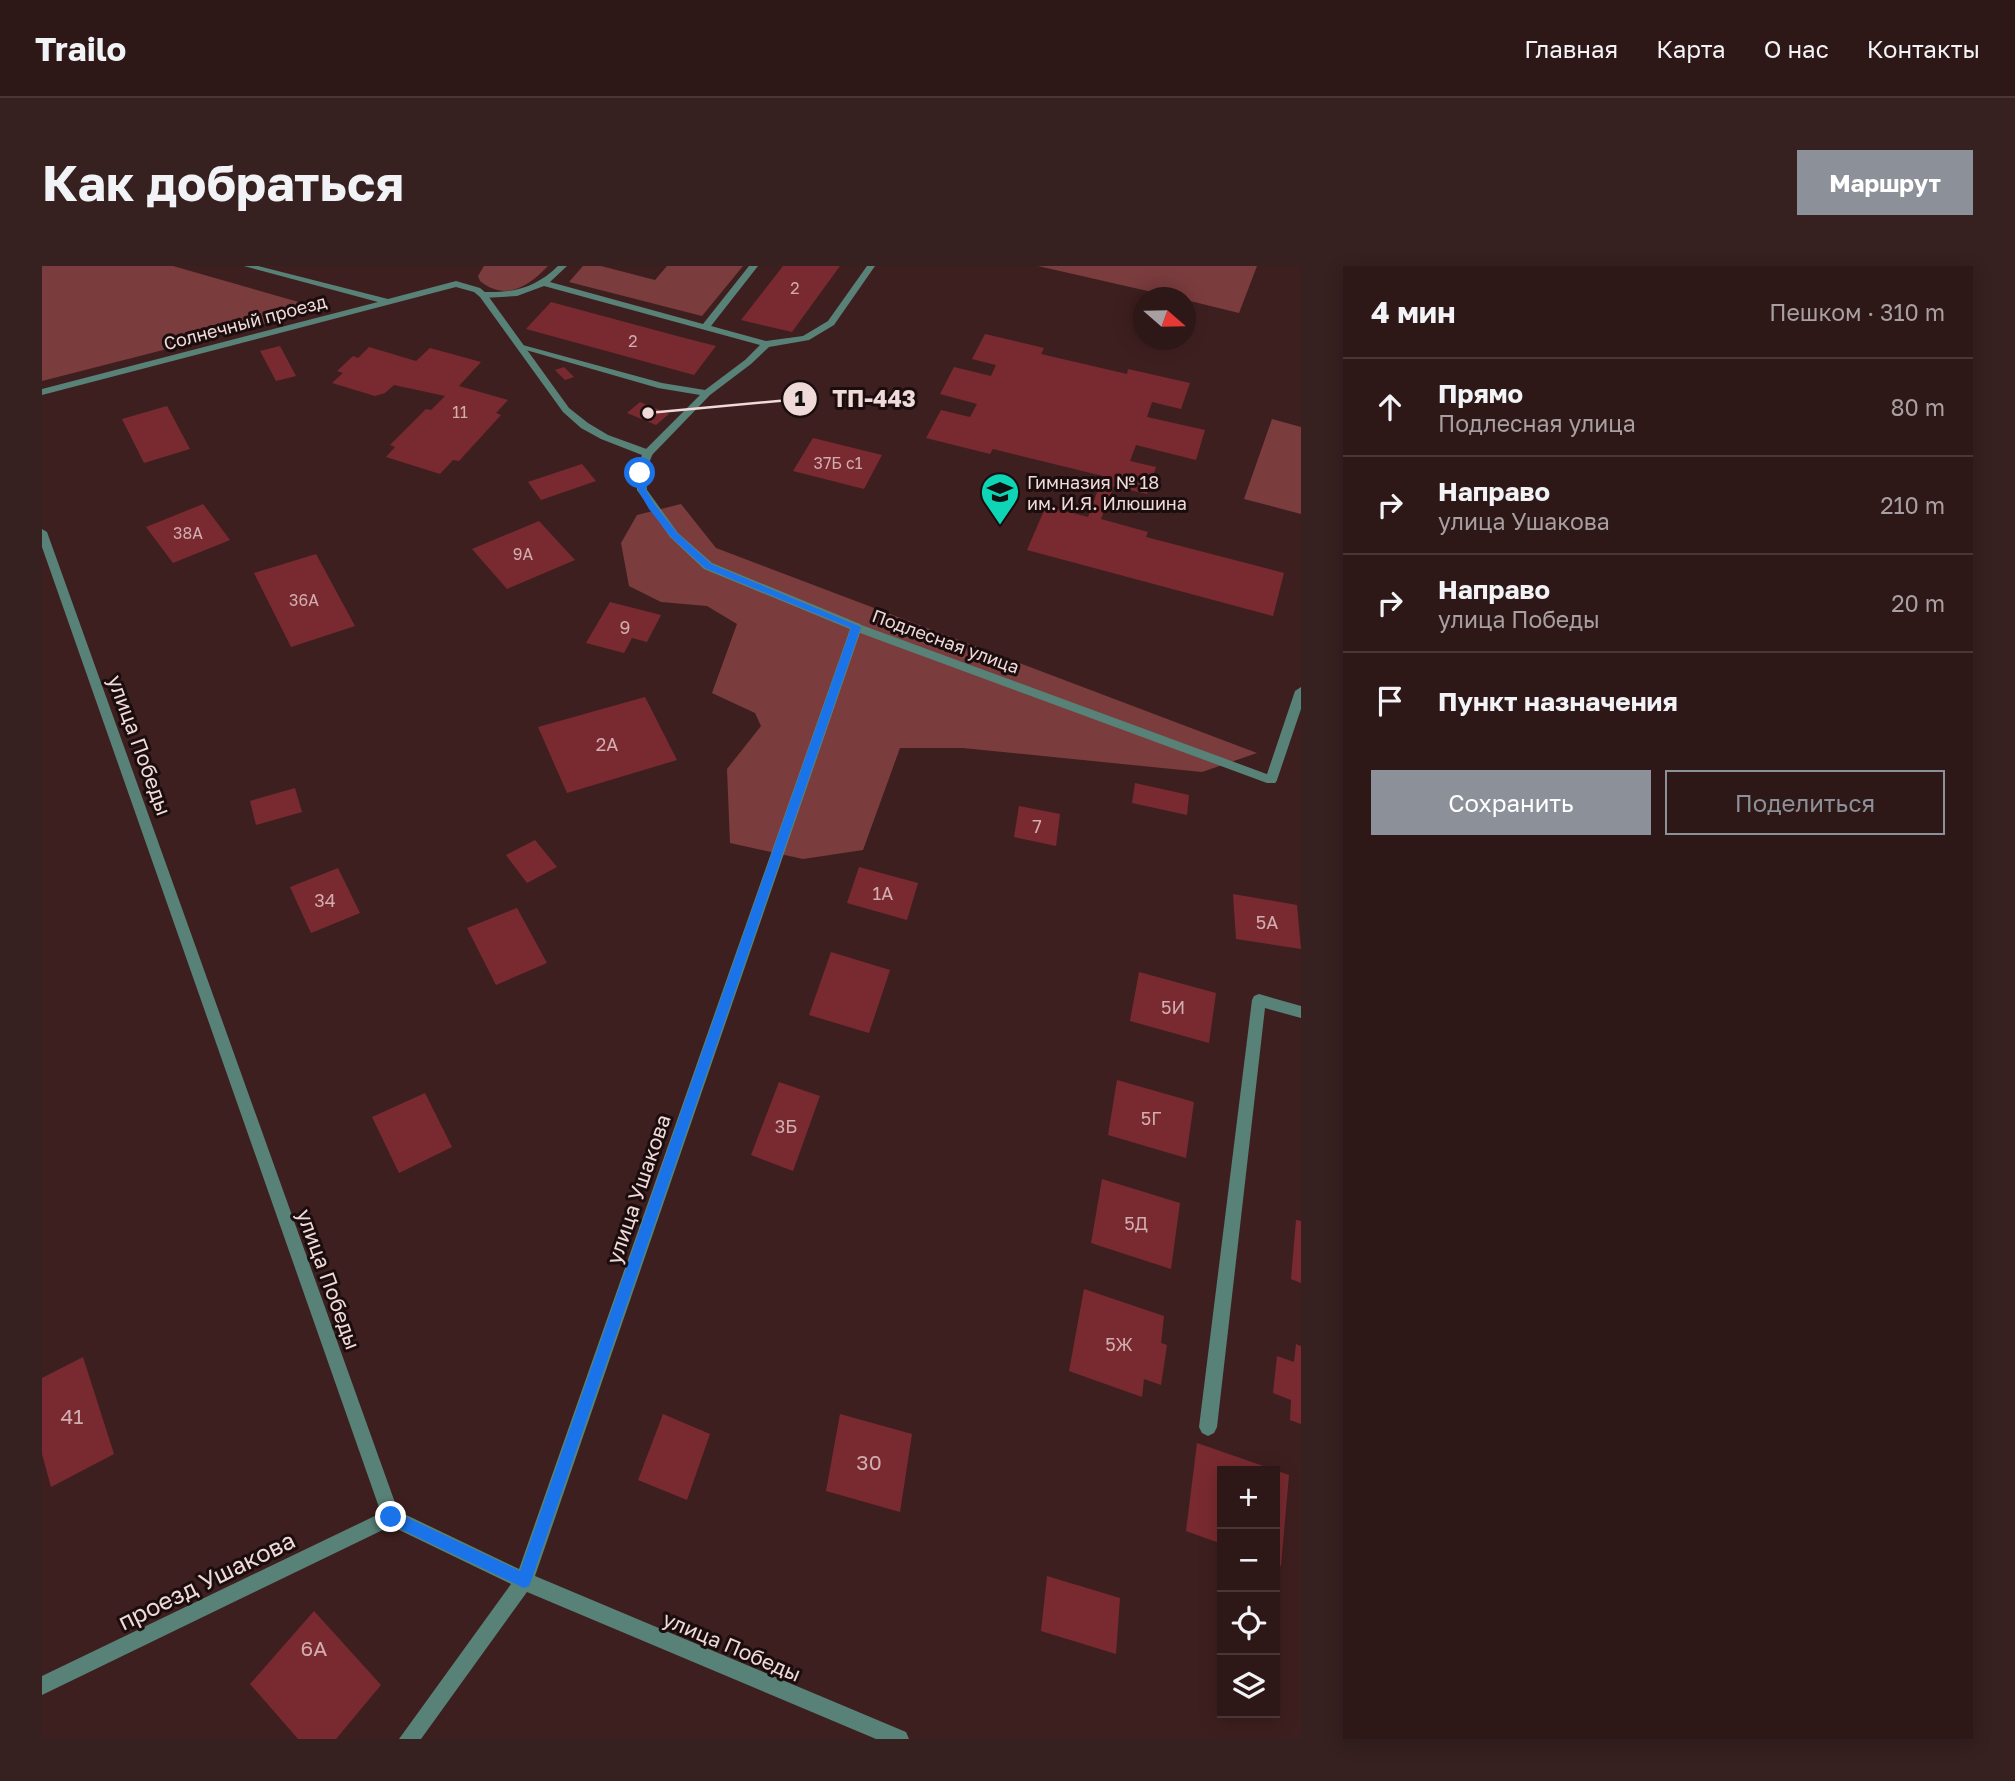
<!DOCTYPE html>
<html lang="ru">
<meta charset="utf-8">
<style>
:root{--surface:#2e1717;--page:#362020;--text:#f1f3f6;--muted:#a79fa1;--line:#493636;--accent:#8c9099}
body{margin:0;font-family:"Golos Text",sans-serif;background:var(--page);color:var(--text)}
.controls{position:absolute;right:21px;bottom:21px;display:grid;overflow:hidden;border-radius:0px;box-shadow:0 4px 18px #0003}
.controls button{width:63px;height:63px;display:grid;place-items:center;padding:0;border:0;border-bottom:2px solid var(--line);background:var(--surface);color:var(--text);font:35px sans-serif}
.compass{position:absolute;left:1091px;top:21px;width:63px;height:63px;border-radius:50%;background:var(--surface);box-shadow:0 4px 18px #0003;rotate:110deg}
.stop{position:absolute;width:21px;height:21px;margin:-16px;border:5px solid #1a73e8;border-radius:50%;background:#fff}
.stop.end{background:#1a73e8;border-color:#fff;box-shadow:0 2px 7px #0008}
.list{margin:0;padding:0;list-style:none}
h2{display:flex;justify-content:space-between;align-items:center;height:91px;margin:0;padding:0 28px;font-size:30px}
h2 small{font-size:23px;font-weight:400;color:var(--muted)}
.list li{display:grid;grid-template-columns:46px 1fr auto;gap:21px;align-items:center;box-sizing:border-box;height:98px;padding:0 28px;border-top:2px solid var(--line)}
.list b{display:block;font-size:26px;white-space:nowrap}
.list p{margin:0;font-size:23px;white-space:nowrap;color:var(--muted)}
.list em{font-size:23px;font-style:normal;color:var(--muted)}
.actions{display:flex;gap:14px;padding:21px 28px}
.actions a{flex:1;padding:16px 0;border:2px solid var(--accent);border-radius:0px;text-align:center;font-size:24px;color:var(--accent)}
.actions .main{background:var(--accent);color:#fff}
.icon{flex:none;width:38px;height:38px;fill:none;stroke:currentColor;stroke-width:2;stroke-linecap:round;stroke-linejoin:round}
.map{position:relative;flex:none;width:1259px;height:1473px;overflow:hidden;border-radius:0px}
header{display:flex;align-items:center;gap:42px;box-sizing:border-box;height:98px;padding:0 35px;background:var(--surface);border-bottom:2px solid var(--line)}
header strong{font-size:33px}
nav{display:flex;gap:38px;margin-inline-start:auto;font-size:24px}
.intro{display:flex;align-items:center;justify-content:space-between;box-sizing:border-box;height:168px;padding:0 42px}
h1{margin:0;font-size:49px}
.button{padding:18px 32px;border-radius:0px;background:var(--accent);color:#fff;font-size:24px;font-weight:700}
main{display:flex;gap:42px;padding:0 42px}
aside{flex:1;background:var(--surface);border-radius:0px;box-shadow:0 4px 18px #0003}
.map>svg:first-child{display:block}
.green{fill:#7b3c3e}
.building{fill:#792a30}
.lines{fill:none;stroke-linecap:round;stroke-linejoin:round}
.service{fill:#588277;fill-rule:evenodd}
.minor{fill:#588277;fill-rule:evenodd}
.route{fill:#1a73e8}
.labels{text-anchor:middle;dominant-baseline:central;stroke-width:6;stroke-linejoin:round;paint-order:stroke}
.far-number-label{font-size:16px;fill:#d2adaf}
.far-street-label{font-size:18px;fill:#efd9d9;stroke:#1b0d0d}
.far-poi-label{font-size:18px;fill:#efd9d9;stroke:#1b0d0d;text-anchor:start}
.number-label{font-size:18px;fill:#d2adaf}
.street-label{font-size:21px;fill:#efd9d9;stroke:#1b0d0d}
.near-number-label{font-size:21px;fill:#d2adaf}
.near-street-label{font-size:24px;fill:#efd9d9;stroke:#1b0d0d}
.leader{fill:none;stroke:#efd9d9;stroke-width:2.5}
.callout-dot{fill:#efd9d9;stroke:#1b0d0d;stroke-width:2.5}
.mark-label{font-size:21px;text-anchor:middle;font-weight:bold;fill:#111}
.callout-label{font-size:23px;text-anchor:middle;font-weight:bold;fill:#efd9d9;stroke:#1b0d0d;stroke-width:6;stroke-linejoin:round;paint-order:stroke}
</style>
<header>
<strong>Trailo</strong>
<nav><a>Главная</a><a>Карта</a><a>О нас</a><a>Контакты</a></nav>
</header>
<div class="intro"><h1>Как добраться</h1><a class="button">Маршрут</a></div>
<main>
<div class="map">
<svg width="1259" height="1473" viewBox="0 0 1259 1473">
<rect width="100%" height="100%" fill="#3e1f1f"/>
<!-- green -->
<path class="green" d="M0 0H131L281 43 0 115Z
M442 0H506C487 20 464 36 438 15L436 10Z
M541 0H559L613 14 625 0H701L660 50 527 16Z
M996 0H1215L1197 47 1144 34 1143 32 1132 31Z
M1230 153 1259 161V248L1202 233Z
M639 238 674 282 1215 487 1160 506 921 482H858L821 584 761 593 688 577 685 503 719 460 713 447 670 427 695 358 665 340 619 336 587 320 579 277 595 249Z"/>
<!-- building -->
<path class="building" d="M741 0H798L750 66 699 54Z
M509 36 635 70 674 80 652 109 484 63Z
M943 68 1002 82 999 88 1085 108 1086 103 1148 117 1139 143 1110 136 1105 151 1163 164 1154 194 1094 179 1088 195 1114 201 1105 228 1072 220 1059 253 1106 266 1104 271 1242 307 1231 350 985 284 1004 240 1046 251 1061 210 951 183 948 188 884 172 899 144 928 151 935 138 898 128 912 101 949 110 954 99 930 93Z
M238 80 254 110 234 115 218 85Z
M327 81 374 95 388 82 439 96 417 120 466 134 454 147 459 149 417 195 411 194 398 208 344 191 353 181 348 179 384 143 389 144 403 130 352 119 343 127 333 130 290 117 301 107 295 105 311 90 316 92Z
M522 101 532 111 523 114 513 104Z
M598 136 627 148 614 159 585 147Z
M125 140 148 183 102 197 80 153Z
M771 172 840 189 822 223 751 205Z
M540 198 554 215 499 234 486 216Z
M161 238 188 274 131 297 104 261Z
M497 255 533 294 465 323 430 283Z
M274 288 313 360 249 381 212 307Z
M568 336 619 349 605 376 590 372 582 387 544 377Z
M603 431 635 494 525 527 496 461Z
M1093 517 1147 529 1145 549 1090 537Z
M253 522 260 546 214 559 208 535Z
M977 540 1018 548 1014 580 972 571Z
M493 574 515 601 485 617 464 589Z
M817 601 876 617 865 654 805 637Z
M296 602 318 647 269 667 248 621Z
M1191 628 1255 639 1259 683 1194 673Z
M475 642 505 697 454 719 425 662Z
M789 686 848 704 827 767 767 749Z
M1097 706 1174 727 1167 777 1088 755Z
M1075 814 1152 836 1144 892 1066 869Z
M737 816 778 830 751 905 709 889Z
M383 827 410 881 357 907 330 851Z
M1060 913 1138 937 1129 1003 1049 977Z
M1254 954 1259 955V1017L1249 1013Z
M1042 1023 1122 1050 1119 1077 1125 1079 1119 1119 1102 1113 1100 1131 1027 1105Z
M1254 1078 1259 1080V1158L1248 1154 1249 1134 1231 1127 1235 1090 1252 1096Z
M41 1091 72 1188 9 1221 0 1188V1112Z
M621 1148 668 1168 645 1234 596 1214Z
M798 1148 870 1168 858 1246 784 1225Z
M1155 1177 1247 1209 1239 1300 1233 1298V1205H1180V1278L1144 1265Z
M1005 1310 1078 1332 1074 1388 999 1365Z
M272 1345 339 1419 294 1473H256L208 1418Z"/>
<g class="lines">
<!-- service -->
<path class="service" d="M516 0H525L508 16 661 58 707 0H716L669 60 724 75 761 70 786 55 825 0H833L792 59 767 74 727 81 709 98 668 129 610 189H602V185L658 129 616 122 477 82V78L620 117 663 124 703 94 718 79 502 20 475 30 441 32 437 29 441 26C472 27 493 22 516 0Z
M814 357 1233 511 1235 514 1233 517H1225L810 364 808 361Z
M1217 728 1259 740V752L1223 742 1175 1161 1172 1167 1166 1170 1160 1167 1157 1161 1210 734 1212 730Z"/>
<!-- minor -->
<path class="minor" d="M202 0H216L346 33 414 15 438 22 444 27 527 142 546 157 566 169 610 185 611 187 603 207 605 224 636 267 670 297 818 358 820 361 493 1310 864 1466 867 1473H834L485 1326 379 1473H357L469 1318 349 1260 0 1429V1410L339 1247 0 281V263L5 266 356 1245 477 1303 808 363 662 303 628 271 595 224 593 207 600 189 559 173 539 162 521 146 438 31 432 26 414 21 0 129V123L336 36Z
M1259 421V443L1235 514 1233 517H1225L1223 514 1253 425Z"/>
</g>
<!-- route -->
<path class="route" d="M595 205 602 207 604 224 613 239 635 267 669 298 819 361 489 1315 487 1320 482 1322 344 1256 342 1251 344 1246 349 1244 478 1305 809 362 663 302 629 271 607 243 596 224Z"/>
<!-- icons -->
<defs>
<g id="school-pin" transform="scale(2.0125)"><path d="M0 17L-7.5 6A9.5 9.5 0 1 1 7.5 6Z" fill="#0dd5b5" stroke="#1b0d0d"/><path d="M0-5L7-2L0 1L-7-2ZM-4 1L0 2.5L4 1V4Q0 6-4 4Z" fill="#111"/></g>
</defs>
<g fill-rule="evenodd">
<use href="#school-pin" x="958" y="226"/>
</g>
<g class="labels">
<!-- far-number labels -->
<g class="far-number-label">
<text x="753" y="22">2</text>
<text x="591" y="75">2</text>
<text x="418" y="146">11</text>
<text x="796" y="197">37Б с1</text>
<text x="146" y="267">38А</text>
<text x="481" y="288">9А</text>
<text x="262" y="334">36А</text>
</g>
<!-- far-street labels -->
<g class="far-street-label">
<text transform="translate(203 56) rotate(-15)">Солнечный проезд</text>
<text transform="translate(904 375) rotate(20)">Подлесная улица</text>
</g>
<!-- far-poi labels -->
<g class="far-poi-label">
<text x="985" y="216">Гимназия № 18<tspan x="985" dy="21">им. И.Я. Илюшина</tspan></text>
</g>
<!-- number labels -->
<g class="number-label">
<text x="583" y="361">9</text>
<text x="565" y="478">2А</text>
<text x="995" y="560">7</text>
<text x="841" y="627">1А</text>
<text x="283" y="634">34</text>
<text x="1225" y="656">5А</text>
<text x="1131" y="741">5И</text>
<text x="1109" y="852">5Г</text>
<text x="744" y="860">3Б</text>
<text x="1094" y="957">5Д</text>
<text x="1077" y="1078">5Ж</text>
</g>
<!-- street labels -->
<g class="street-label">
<text transform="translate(98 479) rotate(70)">улица Победы</text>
<text transform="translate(596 923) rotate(-71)">улица Ушакова</text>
<text transform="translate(287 1013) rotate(70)">улица Победы</text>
<text transform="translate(690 1380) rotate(23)">улица Победы</text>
</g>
<!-- near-number labels -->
<g class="near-number-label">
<text x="30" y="1150">41</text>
<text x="827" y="1196">30</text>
<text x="272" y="1382">6А</text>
</g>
<!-- near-street labels -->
<g class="near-street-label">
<text transform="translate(164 1314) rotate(-26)">проезд Ушакова</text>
</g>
</g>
<!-- callouts -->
<path class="leader" d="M606 147L758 133"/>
<g class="callout-dot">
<circle cx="606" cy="147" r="7"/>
<circle cx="758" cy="133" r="18"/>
</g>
<g class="mark-label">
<text x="758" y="140">1</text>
</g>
<g class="callout-label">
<text x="832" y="141">ТП-443</text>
</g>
</svg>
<div class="controls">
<button>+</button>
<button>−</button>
<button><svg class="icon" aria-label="locate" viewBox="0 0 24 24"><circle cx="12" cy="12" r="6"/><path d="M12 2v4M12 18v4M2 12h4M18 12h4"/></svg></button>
<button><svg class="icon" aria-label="layers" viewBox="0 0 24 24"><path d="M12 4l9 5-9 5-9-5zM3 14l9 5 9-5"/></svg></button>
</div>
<svg class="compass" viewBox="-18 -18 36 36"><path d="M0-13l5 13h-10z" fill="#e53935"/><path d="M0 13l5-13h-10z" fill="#a79fa1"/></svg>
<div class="stop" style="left:598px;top:207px"></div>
<div class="stop end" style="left:349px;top:1251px"></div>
</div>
<aside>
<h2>4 мин<small>Пешком · 310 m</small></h2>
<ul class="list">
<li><svg class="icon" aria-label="ahead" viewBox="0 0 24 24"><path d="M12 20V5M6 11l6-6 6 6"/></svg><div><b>Прямо</b><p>Подлесная улица</p></div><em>80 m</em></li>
<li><svg class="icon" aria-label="right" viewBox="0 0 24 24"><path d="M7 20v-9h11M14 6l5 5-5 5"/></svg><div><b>Направо</b><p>улица Ушакова</p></div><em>210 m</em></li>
<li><svg class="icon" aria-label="right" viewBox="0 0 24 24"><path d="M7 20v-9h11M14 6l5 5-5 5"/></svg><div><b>Направо</b><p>улица Победы</p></div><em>20 m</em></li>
<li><svg class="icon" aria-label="arrive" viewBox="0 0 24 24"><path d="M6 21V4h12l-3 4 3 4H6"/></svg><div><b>Пункт назначения</b></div></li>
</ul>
<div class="actions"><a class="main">Сохранить</a><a>Поделиться</a></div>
</aside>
</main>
